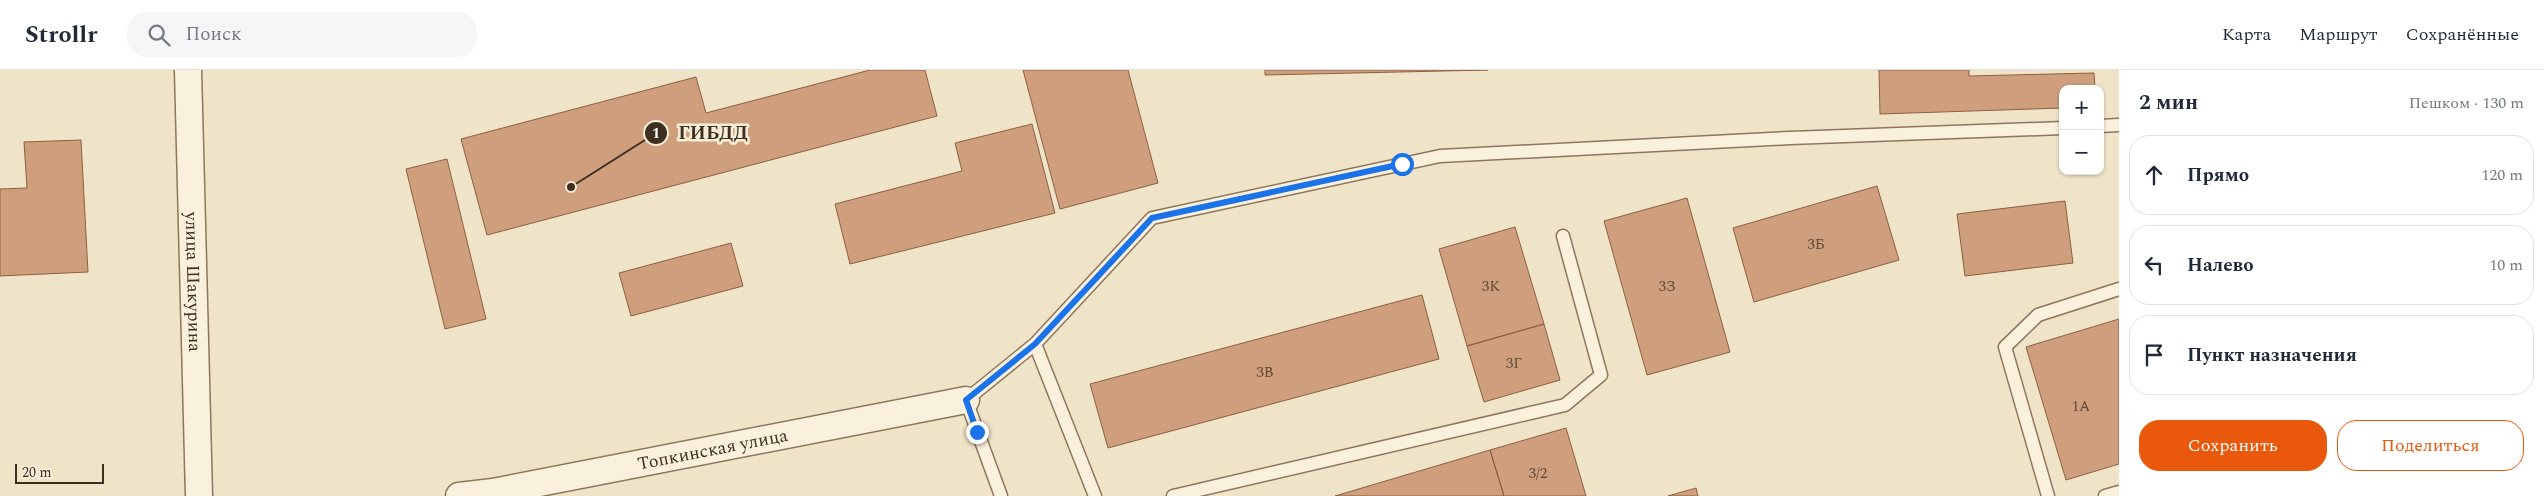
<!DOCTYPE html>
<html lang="ru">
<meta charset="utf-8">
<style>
:root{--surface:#fff;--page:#f6f6f7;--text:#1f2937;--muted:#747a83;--line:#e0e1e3;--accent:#ea580c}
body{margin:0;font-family:Spectral,serif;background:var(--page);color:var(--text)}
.controls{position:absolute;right:15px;top:15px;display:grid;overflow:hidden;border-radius:10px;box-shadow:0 1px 4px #0004}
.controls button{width:45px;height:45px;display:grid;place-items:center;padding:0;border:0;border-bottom:1px solid var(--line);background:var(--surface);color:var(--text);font:25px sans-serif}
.scale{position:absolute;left:15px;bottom:12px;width:89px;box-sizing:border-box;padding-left:5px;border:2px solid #3d2e20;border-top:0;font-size:14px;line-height:18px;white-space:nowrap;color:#3d2e20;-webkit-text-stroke:4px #f7eed8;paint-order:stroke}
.stop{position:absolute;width:15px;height:15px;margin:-11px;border:4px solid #1a73e8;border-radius:50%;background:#fff}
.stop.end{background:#1a73e8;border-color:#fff;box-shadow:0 1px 5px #0008}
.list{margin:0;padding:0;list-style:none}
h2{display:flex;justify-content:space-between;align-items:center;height:65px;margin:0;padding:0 20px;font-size:21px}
h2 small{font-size:16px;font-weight:400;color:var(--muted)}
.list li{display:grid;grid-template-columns:32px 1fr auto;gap:15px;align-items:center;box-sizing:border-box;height:80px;margin:0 10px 10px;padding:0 10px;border:1px solid var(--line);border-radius:20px}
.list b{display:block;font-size:19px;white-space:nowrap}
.list em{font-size:16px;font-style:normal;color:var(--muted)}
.actions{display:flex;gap:10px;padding:15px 20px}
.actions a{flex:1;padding:11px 0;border:1px solid var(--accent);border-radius:20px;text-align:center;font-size:18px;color:var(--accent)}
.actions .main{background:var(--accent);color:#fff}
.icon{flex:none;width:28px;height:28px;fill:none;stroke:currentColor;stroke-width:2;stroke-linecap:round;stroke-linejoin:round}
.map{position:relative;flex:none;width:2119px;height:426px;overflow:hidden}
header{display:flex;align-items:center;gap:30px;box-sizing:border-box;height:70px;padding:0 25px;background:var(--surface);border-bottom:1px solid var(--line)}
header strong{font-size:24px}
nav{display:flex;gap:28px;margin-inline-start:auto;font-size:18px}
.search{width:350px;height:45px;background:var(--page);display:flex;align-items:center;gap:12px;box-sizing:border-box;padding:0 18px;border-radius:20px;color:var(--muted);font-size:19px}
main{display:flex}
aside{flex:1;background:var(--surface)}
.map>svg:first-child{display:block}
.building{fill:#cf9f7d;stroke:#8d5f41}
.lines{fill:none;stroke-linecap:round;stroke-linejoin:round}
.lane-casing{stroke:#8d765c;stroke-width:15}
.street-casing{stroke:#8d765c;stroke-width:29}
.lane{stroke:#faf1dc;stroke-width:12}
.street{stroke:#faf1dc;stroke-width:26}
.route{stroke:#1a73e8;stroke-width:6}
.labels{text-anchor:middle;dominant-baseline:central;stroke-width:5;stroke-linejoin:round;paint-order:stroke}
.number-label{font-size:15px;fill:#624a37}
.street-label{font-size:18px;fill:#3d2e20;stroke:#f7eed8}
.leader{fill:none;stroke:#3d2e20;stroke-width:2}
.callout-dot{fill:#3d2e20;stroke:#f7eed8;stroke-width:2}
.mark-label{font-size:15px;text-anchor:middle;font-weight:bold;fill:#fff}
.callout-label{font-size:19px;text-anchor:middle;font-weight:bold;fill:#3d2e20;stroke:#f7eed8;stroke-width:5;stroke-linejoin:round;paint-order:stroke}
</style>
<header>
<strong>Strollr</strong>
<div class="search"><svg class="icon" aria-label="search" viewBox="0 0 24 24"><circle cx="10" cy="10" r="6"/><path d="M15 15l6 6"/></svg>Поиск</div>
<nav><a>Карта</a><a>Маршрут</a><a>Сохранённые</a></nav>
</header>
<main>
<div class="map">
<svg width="2119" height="426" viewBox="0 0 2119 426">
<rect width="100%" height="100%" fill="#f0e4c8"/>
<!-- building -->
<path class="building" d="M870 0H925L937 46 487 165 461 69 696 7 706 43Z
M1023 0H1128L1158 113 1060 139Z
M1265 0H1488L1265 5Z
M1879 0H1969V6L2094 3 2095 19H2063V38L1880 44Z
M1032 54 1055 143 850 194 835 134 962 101 955 73Z
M81 70 88 202 0 206V119L27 118 24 72Z
M447 89 486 249 445 259 406 99Z
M1877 116 1899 190 1754 232 1733 158Z
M1687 128 1730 282 1647 305 1604 151Z
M2065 131 2073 193 1965 206 1957 144Z
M1515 157 1544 254 1467 276 1439 179Z
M731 173 743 216 631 246 619 203Z
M1422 225 1439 289 1108 378 1090 314Z
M2119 249V394L2066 410 2026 277Z
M1544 254 1560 310 1484 332 1467 276Z
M1566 358 1586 426H1504L1490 380Z
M1490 380 1504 426H1335Z
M1696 418 1698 426H1668Z"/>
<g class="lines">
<!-- lane casing -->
<g class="lane-casing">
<path id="lane" d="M2100 56 2119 55
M1035 274 1095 426
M1001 426 966 330 1035 274 1152 148 1440 86 1790 68 2063 58
M1173 426 1565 335 1601 305 1563 166
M2048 426 2005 277 2038 245 2119 219
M2105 426 2119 422"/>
</g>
<!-- street casing -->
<g class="street-casing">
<g id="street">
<path id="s1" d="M188 0 199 426"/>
<path id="s2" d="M459 426 493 422 966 330"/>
</g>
</g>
<!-- lane -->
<use href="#lane" class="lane"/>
<!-- street -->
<use href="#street" class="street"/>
</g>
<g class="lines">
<!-- route -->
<path class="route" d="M977 362 966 330 1035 274 1152 148 1402 94"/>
</g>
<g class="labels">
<!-- number labels -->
<g class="number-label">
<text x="1816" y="174">3Б</text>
<text x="1491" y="216">3К</text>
<text x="1667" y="216">3З</text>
<text x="1514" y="293">3Г</text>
<text x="1265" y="302">3В</text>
<text x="2081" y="336">1А</text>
<text x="1538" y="403">3/2</text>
</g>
<!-- street labels -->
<g class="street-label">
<text stroke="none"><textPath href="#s1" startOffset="212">улица Шакурина</textPath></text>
<text stroke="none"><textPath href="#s2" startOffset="258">Топкинская улица</textPath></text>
</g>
</g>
<!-- callouts -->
<path class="leader" d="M571 117L656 63"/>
<g class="callout-dot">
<circle cx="571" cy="117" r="5"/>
<circle cx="656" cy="63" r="12"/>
</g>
<g class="mark-label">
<text x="656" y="68">1</text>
</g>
<g class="callout-label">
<text x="713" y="69">ГИБДД</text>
</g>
</svg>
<div class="controls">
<button>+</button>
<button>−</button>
</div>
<div class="scale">20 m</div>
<div class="stop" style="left:1402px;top:94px"></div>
<div class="stop end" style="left:977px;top:362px"></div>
</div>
<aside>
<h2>2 мин<small>Пешком · 130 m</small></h2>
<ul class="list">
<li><svg class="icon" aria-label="ahead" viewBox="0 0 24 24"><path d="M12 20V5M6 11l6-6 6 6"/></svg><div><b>Прямо</b></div><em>120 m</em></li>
<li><svg class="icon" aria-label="left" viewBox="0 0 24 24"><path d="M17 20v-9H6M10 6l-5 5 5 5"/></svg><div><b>Налево</b></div><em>10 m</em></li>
<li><svg class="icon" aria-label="arrive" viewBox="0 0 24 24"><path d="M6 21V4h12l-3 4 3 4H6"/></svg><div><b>Пункт назначения</b></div></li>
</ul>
<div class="actions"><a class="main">Сохранить</a><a>Поделиться</a></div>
</aside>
</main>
